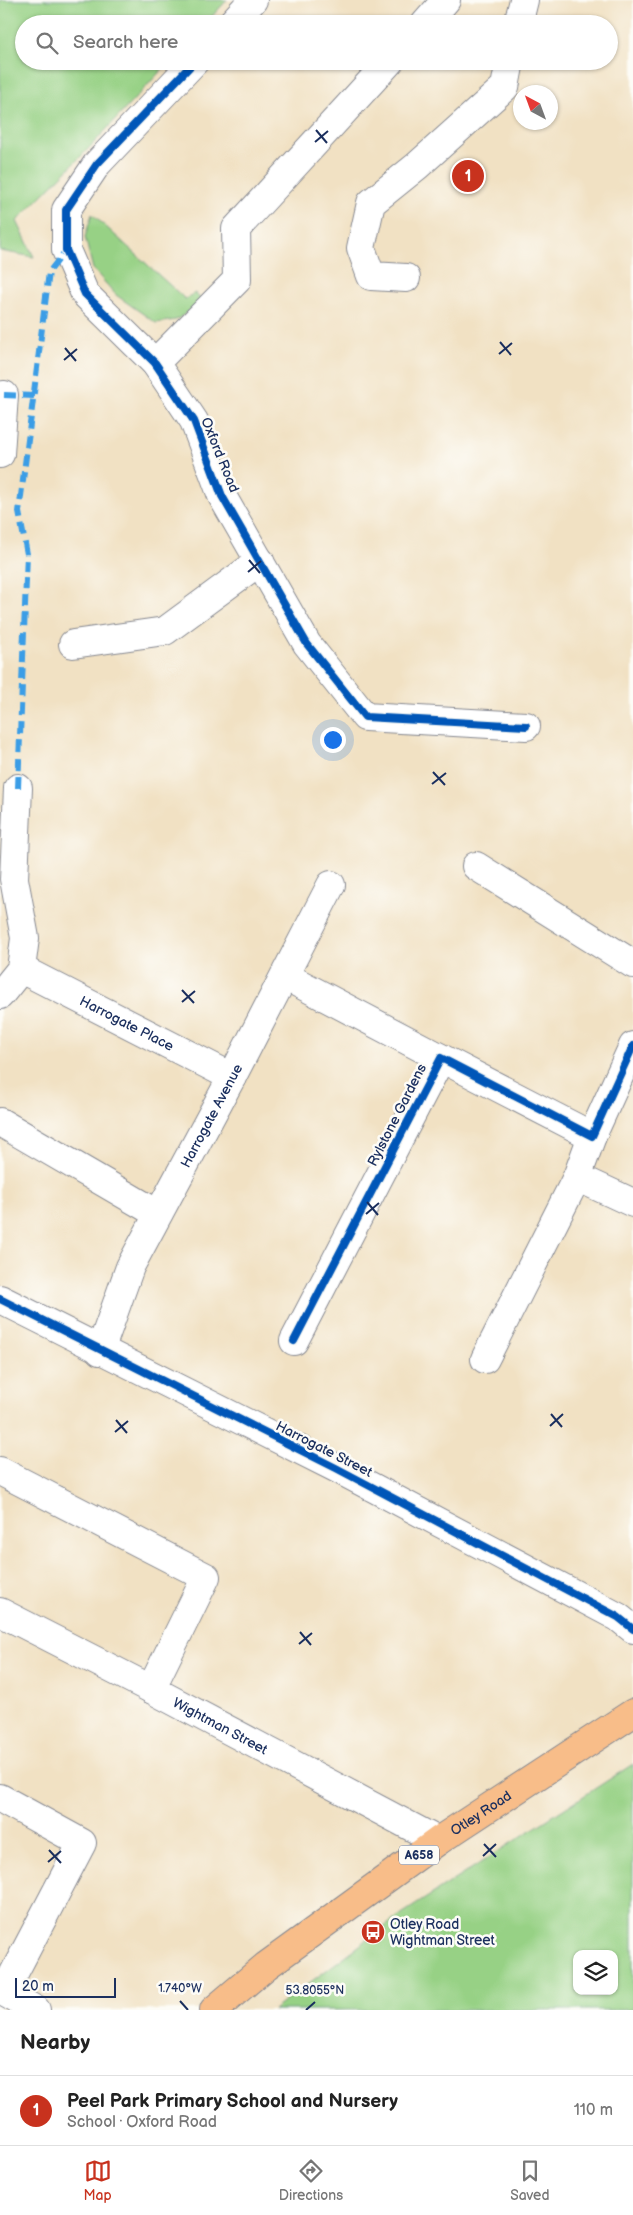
<!DOCTYPE html>
<meta charset="utf-8">
<style>
:root{--surface:#fff;--page:#f2f2f2;--text:#222;--muted:#767676;--line:#e0e0e0;--accent:#c8321e}
body{margin:0;font-family:"Balsamiq Sans",sans-serif;background:var(--page);color:var(--text)}
.controls{position:absolute;right:15px;bottom:15px;display:grid;overflow:hidden;border-radius:10px;box-shadow:0 1px 4px #0004}
.controls button{width:45px;height:45px;display:grid;place-items:center;padding:0;border:0;border-bottom:1px solid var(--line);background:var(--surface);color:var(--text);font:25px sans-serif}
.compass{position:absolute;left:513px;top:85px;width:45px;height:45px;border-radius:50%;background:var(--surface);box-shadow:0 1px 4px #0004;rotate:319deg}
.scale{position:absolute;left:15px;bottom:12px;width:101px;box-sizing:border-box;padding-left:5px;border:2px solid #1b2f5e;border-top:0;font-size:14px;line-height:18px;white-space:nowrap;color:#1b2f5e;-webkit-text-stroke:4px #fdfcf7;paint-order:stroke}
.you{position:absolute;left:332px;top:739px;width:18px;height:18px;margin:-12px;border:4px solid #fff;border-radius:50%;background:#1a73e8;box-shadow:0 0 0 8px #1a73e833}
.badge{display:grid;place-items:center;width:32px;height:32px;border-radius:50%;background:var(--accent);color:#fff;font-size:16px;font-weight:700}
.pin{position:absolute;translate:-50% -50%;border:2px solid #fff;box-shadow:0 1px 5px #0006}
.list{margin:0;padding:0;list-style:none}
h2{display:flex;justify-content:space-between;align-items:center;height:65px;margin:0;padding:0 20px;font-size:21px}
h2 small{font-size:16px;font-weight:400;color:var(--muted)}
.list li{display:grid;grid-template-columns:32px 1fr auto;gap:15px;align-items:center;box-sizing:border-box;height:70px;padding:0 20px;border-top:1px solid var(--line)}
.list b{display:block;font-size:19px;white-space:nowrap}
.list p{margin:0;font-size:16px;white-space:nowrap;color:var(--muted)}
.list em{font-size:16px;font-style:normal;color:var(--muted)}
.icon{flex:none;width:28px;height:28px;fill:none;stroke:currentColor;stroke-width:2;stroke-linecap:round;stroke-linejoin:round}
.map{position:relative;flex:none;width:633px;height:2010px;overflow:hidden}
.search{position:absolute;background:var(--surface);box-shadow:0 1px 4px #0004;left:15px;right:15px;top:15px;height:55px;display:flex;align-items:center;gap:12px;box-sizing:border-box;padding:0 18px;border-radius:28px;color:var(--muted);font-size:19px}
.sheet{height:135px;background:var(--surface)}
nav{display:flex;justify-content:space-around;align-items:center;box-sizing:border-box;height:70px;border-top:1px solid var(--line);background:var(--surface);font-size:14px;color:var(--muted)}
nav a{display:grid;justify-items:center;gap:2px}
nav .on{color:var(--accent)}
.map>svg:first-child{display:block}
.green{fill:#97d185;stroke:#598072;fill-rule:evenodd}
.lines{fill:none;stroke-linecap:round;stroke-linejoin:round}
.minor-casing{stroke:#868890;stroke-width:30}
.major-casing{stroke:#868890;stroke-width:30}
.minor{stroke:#fff;stroke-width:28}
.major{stroke:#f8bd89;stroke-width:28}
.quiet{stroke:#3b9de6;stroke-width:6;stroke-dasharray:12 6;stroke-linecap:butt}
.cycleway-casing{stroke:#fdfcf7;stroke-width:11}
.cycleway{stroke:#0057b8;stroke-width:8}
.ticks{fill:none;stroke:#1b2f5e;stroke-width:2}
.labels{text-anchor:middle;dominant-baseline:central;stroke-width:5;stroke-linejoin:round;paint-order:stroke}
.shield{fill:#fdfcf7;stroke:#5f6c8c;stroke-width:1}
.shield-label{font-size:12px;font-weight:bold;fill:#1b2f5e}
.street-label{font-size:14px;fill:#1b2f5e;stroke:#fdfcf7}
.poi-label{font-size:14px;fill:#1b2f5e;stroke:#fdfcf7;text-anchor:start}
.ticks-label{font-size:12px;text-anchor:middle;fill:#1b2f5e;stroke:#fdfcf7;stroke-width:5;stroke-linejoin:round;paint-order:stroke}
</style>
<div class="map">
<svg width="633" height="2010" viewBox="0 0 633 2010">
<rect width="100%" height="100%" fill="#fdfcf7"/>
<filter id="ink" filterUnits="userSpaceOnUse"><feTurbulence type="fractalNoise" baseFrequency=".02" numOctaves="2"/><feDisplacementMap in="SourceGraphic" scale="10" xChannelSelector="R" yChannelSelector="G"/><feConvolveMatrix kernelMatrix="1 2 1 2 8 2 1 2 1" color-interpolation-filters="sRGB"/></filter>
<filter id="wash" filterUnits="userSpaceOnUse"><feTurbulence type="fractalNoise" baseFrequency=".0096" numOctaves="4" result="noise"/><feDisplacementMap in="SourceGraphic" scale="20" xChannelSelector="R" yChannelSelector="G"/><feGaussianBlur stdDeviation="1.12" result="paint"/><feColorMatrix in="noise" values="0 0 0 0 0 0 0 0 0 0 0 0 0 0 0 0 0 1.4 0 .05"/><feComposite in="paint" operator="in"/></filter>
<g filter="url(#wash)">
<rect width="100%" height="100%" fill="#f1e1c3"/>
<!-- green -->
<path class="green" d="M0 0H227L205 24H24V61H170L90 147 17 221 34 257 0 251Z
M92 214 185 299 195 293 203 302 176 320 156 323 116 295 93 269 85 237Z
M633 1764V2010H273L403 1913ZM577 1954H614V1991H577Z"/>
</g>
<g filter="url(#ink)">
<g class="lines">
<!-- minor casing -->
<g class="minor-casing">
<g id="minor">
<path d="M231 24 253 0"/>
<path d="M425 24 446 0"/>
<path d="M518 24 524 0"/>
<path d="M195 61 97 164 66 210V250L85 294 155 363 194 421 222 496 307 644 365 717 526 726"/>
<path d="M406 278 371 276 361 248 371 203 417 166 505 87 510 61"/>
<path d="M155 363 237 280 236 229 390 61"/>
<path d="M0 454 4 395"/>
<path d="M73 644 165 631 260 561"/>
<path d="M476 866 633 964"/>
<path id="s1" d="M21 969 232 1077"/>
<path d="M285 976 441 1058"/>
<path d="M0 995 21 969 25 938 14 879 18 788"/>
<path d="M0 1122 158 1214"/>
<path d="M577 1177 633 1203"/>
<path d="M0 1299 336 1468 618 1617 633 1629"/>
<path d="M294 1341 441 1058 592 1136 633 1046"/>
<path id="s2" d="M100 1351 130 1267 232 1077 331 885"/>
<path d="M485 1359 577 1177 592 1136"/>
<path d="M0 1471 206 1577 151 1689"/>
<path id="s3" d="M0 1612 151 1689 438 1841"/>
<path d="M0 1798 82 1843 4 1992"/>
<path d="M0 1990 36 2010"/>
</g>
</g>
<!-- major casing -->
<g class="major-casing">
<g id="major">
<path id="s4" d="M214 2010 266 1966 438 1841 633 1713"/>
</g>
</g>
<!-- minor -->
<use href="#minor" class="minor"/>
<!-- major -->
<use href="#major" class="major"/>
<!-- quiet -->
<path class="quiet" d="M4 395 34 396
M18 788 27 554 19 512 49 272 66 250"/>
<!-- cycleway casing -->
<g class="cycleway-casing">
<path id="cycleway" d="M195 61 97 164 66 210V250L85 294 155 363 194 421 222 496 307 644 365 717 526 726
M0 1299 336 1468 618 1617 633 1629
M294 1341 441 1058 592 1136 633 1046"/>
</g>
<!-- cycleway -->
<use href="#cycleway" class="cycleway"/>
</g>
</g>
<!-- ticks -->
<path class="ticks" d="M316 130 327 143M315 142 328 131M500 342 511 355M65 348 76 361M499 354 512 343M64 360 77 349M249 560 260 573M248 572 261 561M433 772 445 785M432 784 446 773M182 990 194 1003M182 1002 195 991M367 1202 378 1215M366 1214 379 1203M551 1414 562 1427M116 1420 127 1433M550 1426 563 1414M115 1432 128 1421M300 1632 311 1645M299 1644 312 1633M484 1844 496 1857M49 1850 61 1863M483 1856 496 1844M48 1862 61 1851M180 2001 188 2010M306 2010 315 2002"/>
<!-- icons -->
<defs>
<g id="bus-disc" transform="scale(1.25)"><circle r="9.5" fill="#c8321e" stroke="#fdfcf7"/><path d="M-5-6H5V4H4V6H2V4H-2V6H-4V4H-5ZM-3.5-4V0h7V-4ZM-3.5 1.2v1.5H-2V1.2ZM2 1.2v1.5H3.5V1.2Z" fill="#fff"/></g>
</defs>
<g fill-rule="evenodd">
<use href="#bus-disc" x="373" y="1932"/>
</g>
<g class="labels">
<!-- shield labels -->
<rect class="shield" x="399" y="1845.5" width="40" height="19" rx="4"/>
<g class="shield-label">
<text x="419" y="1855">A658</text>
</g>
<!-- street labels -->
<g class="street-label">
<text transform="translate(220 455) rotate(68)">Oxford Road</text>
<text stroke="none"><textPath href="#s1" startOffset="119">Harrogate Place</textPath></text>
<text transform="translate(397 1115) rotate(-63)">Rylstone Gardens</text>
<text stroke="none"><textPath href="#s2" startOffset="261">Harrogate Avenue</textPath></text>
<text transform="translate(324 1449) rotate(27)">Harrogate Street</text>
<text stroke="none"><textPath href="#s3" startOffset="248">Wightman Street</textPath></text>
<text stroke="none"><textPath href="#s4" startOffset="332">Otley Road</textPath></text>
</g>
<!-- poi labels -->
<g class="poi-label">
<text x="390" y="1924">Otley Road<tspan x="390" dy="16">Wightman Street</tspan></text>
</g>
</g>
<g class="ticks-label">
<text x="180" y="1992">1.740°W</text>
<text x="315" y="1994">53.8055°N</text>
</g>
</svg>
<div class="controls">
<button><svg class="icon" aria-label="layers" viewBox="0 0 24 24"><path d="M12 4l9 5-9 5-9-5zM3 14l9 5 9-5"/></svg></button>
</div>
<svg class="compass" viewBox="-18 -18 36 36"><path d="M0-13l5 13h-10z" fill="#e53935"/><path d="M0 13l5-13h-10z" fill="#767676"/></svg>
<div class="scale">20 m</div>
<div class="you"></div>
<div class="pin badge" style="left:468px;top:176px">1</div>
<div class="search"><svg class="icon" aria-label="search" viewBox="0 0 24 24"><circle cx="10" cy="10" r="6"/><path d="M15 15l6 6"/></svg>Search here</div>
</div>
<section class="sheet">
<h2>Nearby<small></small></h2>
<ul class="list">
<li><span class="badge">1</span><div><b>Peel Park Primary School and Nursery</b><p>School · Oxford Road</p></div><em>110 m</em></li>
</ul>
</section>
<nav>
<a class="on"><svg class="icon" aria-label="map" viewBox="0 0 24 24"><path d="M3 6l6-2 6 2 6-2v14l-6 2-6-2-6 2zM9 4v14M15 6v14"/></svg>Map</a>
<a><svg class="icon" aria-label="directions" viewBox="0 0 24 24"><path d="M12 3l9 9-9 9-9-9zM9 14v-3h6M13 9l2 2-2 2"/></svg>Directions</a>
<a><svg class="icon" aria-label="saved" viewBox="0 0 24 24"><path d="M7 4h10v16l-5-4-5 4z"/></svg>Saved</a>
</nav>
